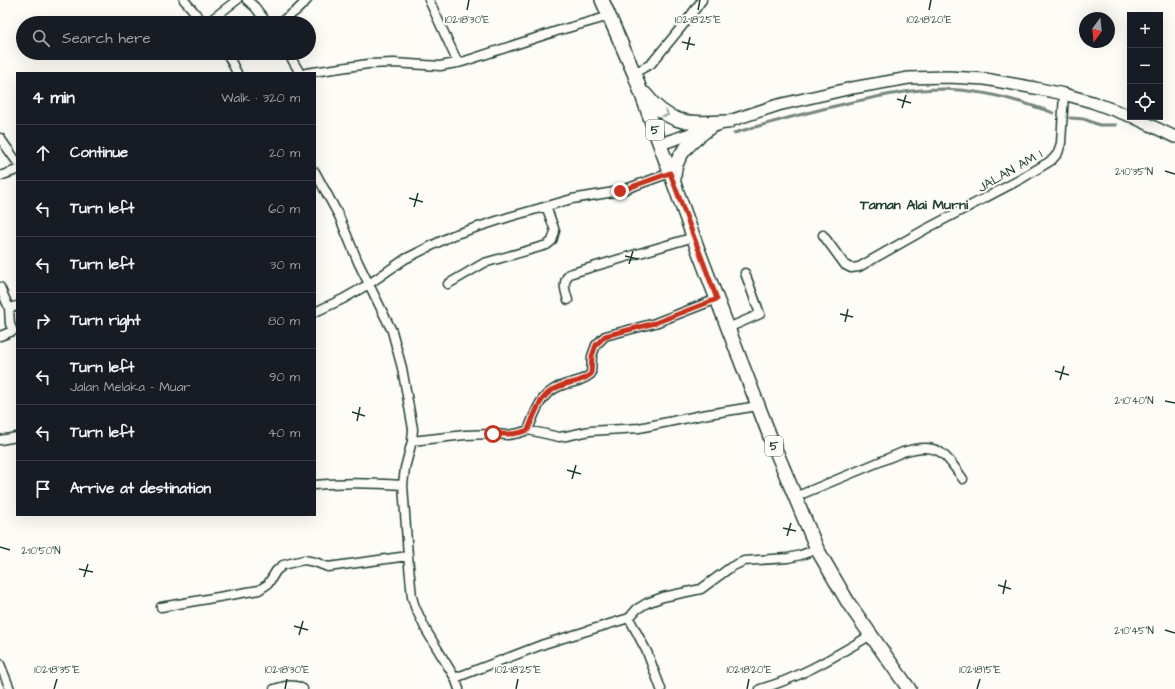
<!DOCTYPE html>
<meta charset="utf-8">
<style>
:root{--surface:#171b24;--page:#242831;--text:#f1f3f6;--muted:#9ea1a6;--line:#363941}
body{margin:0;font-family:"Architects Daughter",sans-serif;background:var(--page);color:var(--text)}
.controls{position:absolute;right:12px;top:12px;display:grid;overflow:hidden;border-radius:0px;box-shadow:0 4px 16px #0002}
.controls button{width:36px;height:36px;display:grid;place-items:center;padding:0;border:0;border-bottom:1px solid var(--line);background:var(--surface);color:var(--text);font:20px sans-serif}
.compass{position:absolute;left:1079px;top:12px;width:36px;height:36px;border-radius:50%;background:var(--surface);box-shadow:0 4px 16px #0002;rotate:195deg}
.stop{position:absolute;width:12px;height:12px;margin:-9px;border:3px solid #c8321e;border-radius:50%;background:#fff}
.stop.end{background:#c8321e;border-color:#fff;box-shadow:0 1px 4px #0008}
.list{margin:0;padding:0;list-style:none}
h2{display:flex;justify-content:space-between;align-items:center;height:52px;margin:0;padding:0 16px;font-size:17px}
h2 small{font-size:13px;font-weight:400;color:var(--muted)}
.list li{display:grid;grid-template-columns:26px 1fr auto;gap:12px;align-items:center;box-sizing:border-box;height:56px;padding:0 16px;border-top:1px solid var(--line)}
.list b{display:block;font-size:15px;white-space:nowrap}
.list p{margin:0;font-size:13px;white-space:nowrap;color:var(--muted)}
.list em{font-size:13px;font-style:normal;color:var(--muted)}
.icon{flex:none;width:22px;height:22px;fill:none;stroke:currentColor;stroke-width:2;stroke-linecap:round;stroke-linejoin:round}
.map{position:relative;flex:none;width:1175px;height:689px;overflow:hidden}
.search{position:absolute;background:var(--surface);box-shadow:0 4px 16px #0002;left:16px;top:16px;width:300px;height:44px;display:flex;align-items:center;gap:10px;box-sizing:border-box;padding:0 14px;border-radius:22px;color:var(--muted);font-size:15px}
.panel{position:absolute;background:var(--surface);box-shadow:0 4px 16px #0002;left:16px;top:72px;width:300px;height:444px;border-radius:0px}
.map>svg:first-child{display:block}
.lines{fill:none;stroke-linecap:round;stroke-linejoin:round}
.stream{stroke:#75877f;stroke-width:3}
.street-casing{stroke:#1f3d34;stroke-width:11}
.secondary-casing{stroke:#1f3d34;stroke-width:14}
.primary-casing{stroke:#1f3d34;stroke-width:16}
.street{stroke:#fdfcf7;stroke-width:8}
.secondary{stroke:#fdfcf7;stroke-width:11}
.primary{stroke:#fdfcf7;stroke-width:13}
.oneway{stroke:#8e9c96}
.route{stroke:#c8321e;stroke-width:5}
.ticks{fill:none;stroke:#1f3d34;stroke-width:1.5}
.labels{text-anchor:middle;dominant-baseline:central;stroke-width:4;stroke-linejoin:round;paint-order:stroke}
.shield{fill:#fdfcf7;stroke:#62766e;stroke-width:1}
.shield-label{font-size:12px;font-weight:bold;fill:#1f3d34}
.street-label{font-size:13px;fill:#1f3d34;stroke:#fdfcf7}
.neighbourhood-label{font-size:14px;font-weight:bold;fill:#1f3d34;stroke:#fdfcf7}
.ticks-label{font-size:10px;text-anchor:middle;fill:#1f3d34;stroke:#fdfcf7;stroke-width:4;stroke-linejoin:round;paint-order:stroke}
</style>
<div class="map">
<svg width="1175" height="689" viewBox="0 0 1175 689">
<rect width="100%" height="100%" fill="#fdfcf7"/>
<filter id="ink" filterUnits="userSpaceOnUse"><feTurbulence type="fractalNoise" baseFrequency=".025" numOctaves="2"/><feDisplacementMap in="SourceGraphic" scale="8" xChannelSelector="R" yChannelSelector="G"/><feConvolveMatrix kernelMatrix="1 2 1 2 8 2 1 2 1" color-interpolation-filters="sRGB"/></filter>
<g filter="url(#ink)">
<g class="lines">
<!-- stream -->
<path class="stream" d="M1070 118 1084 119 1099 125H1116
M734 133C772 122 809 112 848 103 880 96 911 89 944 89 976 90 1003 96 1033 106 1040 109 1046 109 1053 113"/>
<!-- street casing -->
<g class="street-casing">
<path id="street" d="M184 0 204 23
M247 0 255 7 267 23
M429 0 458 63
M207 23 237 0
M279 23 297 10 307 0
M227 53 237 73
M288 53 300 73
M306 73 368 64 394 63 440 66 462 62 557 31 610 16
M634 73 651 64 688 19 702 0
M0 138 17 162
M315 172 339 216 358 262 392 331 402 368 413 429 412 441 405 468 403 485 408 556 412 597 415 607 426 630 455 678 459 689
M0 176 17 170
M823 235 845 265 851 268 859 267 926 229 1021 179 1052 160 1058 153 1061 143 1064 94
M448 284 484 263 547 245 552 241 555 231 546 206
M0 287 9 308
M568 300C565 290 562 283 569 274L694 237
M315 312 343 299 369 284 405 259 453 235 509 217 572 199 620 191 670 173
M728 328 760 314 745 273
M0 336 13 331 10 324 9 308 17 306
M528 430C537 408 541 391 566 384 575 382 584 380 591 374L592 356 596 345 605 336 655 323 717 299
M0 440 17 437
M412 441 465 435 493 434 508 435 519 433 528 430 559 437 566 436 590 431 639 428 702 415 758 406
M315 485C345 482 374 483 403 485
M795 497 903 452C937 441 944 452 963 479
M161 607 259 590 268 584 276 571 283 565 295 562 304 560 315 562 328 567 408 556
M629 618 647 652 661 689
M0 664 10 689
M455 678 544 644 629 618 637 609 647 603 663 597 701 589 731 567 744 561 788 558 801 555 817 549
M274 689C285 686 293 683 303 689
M760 689C800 678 835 656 871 635"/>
</g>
<!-- secondary casing -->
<g class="secondary-casing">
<path id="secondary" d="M1133 117 1175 137
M660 144 778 105 852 88 909 78 948 77 985 79 1035 88 1064 94 1092 102 1130 116"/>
</g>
<!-- primary casing -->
<g class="primary-casing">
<path id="primary" d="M602 0 634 73 697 247 728 328 771 439 817 549 849 604 909 689
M645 94C670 127 691 123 728 122
M674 180C673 155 691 142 709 128"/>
</g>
<!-- street -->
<use href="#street" class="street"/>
<!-- secondary -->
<use href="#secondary" class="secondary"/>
<!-- primary -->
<use href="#primary" class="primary"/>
</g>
<!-- one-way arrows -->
<defs><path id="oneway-chevron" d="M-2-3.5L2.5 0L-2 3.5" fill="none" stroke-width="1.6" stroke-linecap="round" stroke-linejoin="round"/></defs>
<use class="oneway" href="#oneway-chevron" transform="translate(666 114) rotate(31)"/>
</g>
<g class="lines" filter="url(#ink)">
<!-- route -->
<path class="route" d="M493 434C506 434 516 435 528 430 537 408 541 391 566 384 575 382 584 380 591 374L592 356 596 345 605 336 655 323 717 299 670 173 620 191"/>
</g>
<!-- ticks -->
<path class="ticks" d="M467 10 469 0M698 10 700 0M929 10 931 0M682 42 695 45M687 50 690 37M897 99 911 103M902 108 906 95M1165 171 1175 174M409 198 423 202M414 207 418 193M625 256 638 259M629 264 633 251M840 314 853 317M845 322 848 309M1055 371 1069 375M1060 380 1064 366M1165 401 1175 403M352 412 365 416M357 421 360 407M567 470 581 474M572 479 576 465M783 528 796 531M787 536 791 523M0 547 10 550M79 569 93 572M84 577 88 564M998 585 1011 589M1003 594 1006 580M294 626 308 630M1165 630 1175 633M299 635 303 621M54 689 57 679M285 689 287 679M516 689 518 679M747 689 749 679M977 689 980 679"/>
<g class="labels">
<!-- shield labels -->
<g class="shield">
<rect x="646" y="120" width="18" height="20" rx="3"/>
<rect x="765" y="436" width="18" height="20" rx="3"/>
</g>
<g class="shield-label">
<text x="655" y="130">5</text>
<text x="774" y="446">5</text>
</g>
<!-- street labels -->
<g class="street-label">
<text transform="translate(1010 171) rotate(-30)">JALAN AM 1</text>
</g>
<!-- neighbourhood labels -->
<g class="neighbourhood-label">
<text x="914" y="205">Taman Alai Murni</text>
</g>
</g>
<g class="ticks-label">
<text x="467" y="23">102°18'30"E</text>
<text x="698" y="23">102°18'25"E</text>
<text x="929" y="23">102°18'20"E</text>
<text x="1134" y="175">2°10'35"N</text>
<text x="1134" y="404">2°10'40"N</text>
<text x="41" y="554">2°10'50"N</text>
<text x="1134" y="634">2°10'45"N</text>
<text x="57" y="673">102°18'35"E</text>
<text x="287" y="673">102°18'30"E</text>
<text x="518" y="673">102°18'25"E</text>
<text x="749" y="673">102°18'20"E</text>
<text x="980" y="673">102°18'15"E</text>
</g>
</svg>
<div class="controls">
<button>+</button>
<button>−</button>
<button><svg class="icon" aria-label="locate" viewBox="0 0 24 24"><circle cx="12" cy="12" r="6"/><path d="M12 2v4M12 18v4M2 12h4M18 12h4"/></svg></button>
</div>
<svg class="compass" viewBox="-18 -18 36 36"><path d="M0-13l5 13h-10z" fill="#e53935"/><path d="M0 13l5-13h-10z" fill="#9ea1a6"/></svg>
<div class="stop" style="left:493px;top:434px"></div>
<div class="stop end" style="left:620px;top:191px"></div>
<div class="search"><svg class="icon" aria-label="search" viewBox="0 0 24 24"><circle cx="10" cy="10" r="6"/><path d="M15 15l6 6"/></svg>Search here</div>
<section class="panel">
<h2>4 min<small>Walk · 320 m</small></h2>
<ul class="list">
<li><svg class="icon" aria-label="ahead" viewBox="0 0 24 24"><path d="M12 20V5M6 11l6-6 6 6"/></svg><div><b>Continue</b></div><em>20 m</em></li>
<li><svg class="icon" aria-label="left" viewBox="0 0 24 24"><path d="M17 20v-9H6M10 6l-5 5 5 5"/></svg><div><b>Turn left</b></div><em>60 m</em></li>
<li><svg class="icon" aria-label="left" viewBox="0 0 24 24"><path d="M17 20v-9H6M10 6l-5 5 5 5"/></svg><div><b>Turn left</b></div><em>30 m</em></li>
<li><svg class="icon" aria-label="right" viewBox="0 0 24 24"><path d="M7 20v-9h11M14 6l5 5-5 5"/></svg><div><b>Turn right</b></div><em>80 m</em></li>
<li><svg class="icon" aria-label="left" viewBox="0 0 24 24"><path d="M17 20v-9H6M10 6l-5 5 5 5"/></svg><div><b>Turn left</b><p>Jalan Melaka - Muar</p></div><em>90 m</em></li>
<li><svg class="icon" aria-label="left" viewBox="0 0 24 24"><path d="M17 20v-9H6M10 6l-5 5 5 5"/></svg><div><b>Turn left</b></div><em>40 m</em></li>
<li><svg class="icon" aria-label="arrive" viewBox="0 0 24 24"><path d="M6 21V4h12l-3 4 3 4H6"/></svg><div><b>Arrive at destination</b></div></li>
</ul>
</section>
</div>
